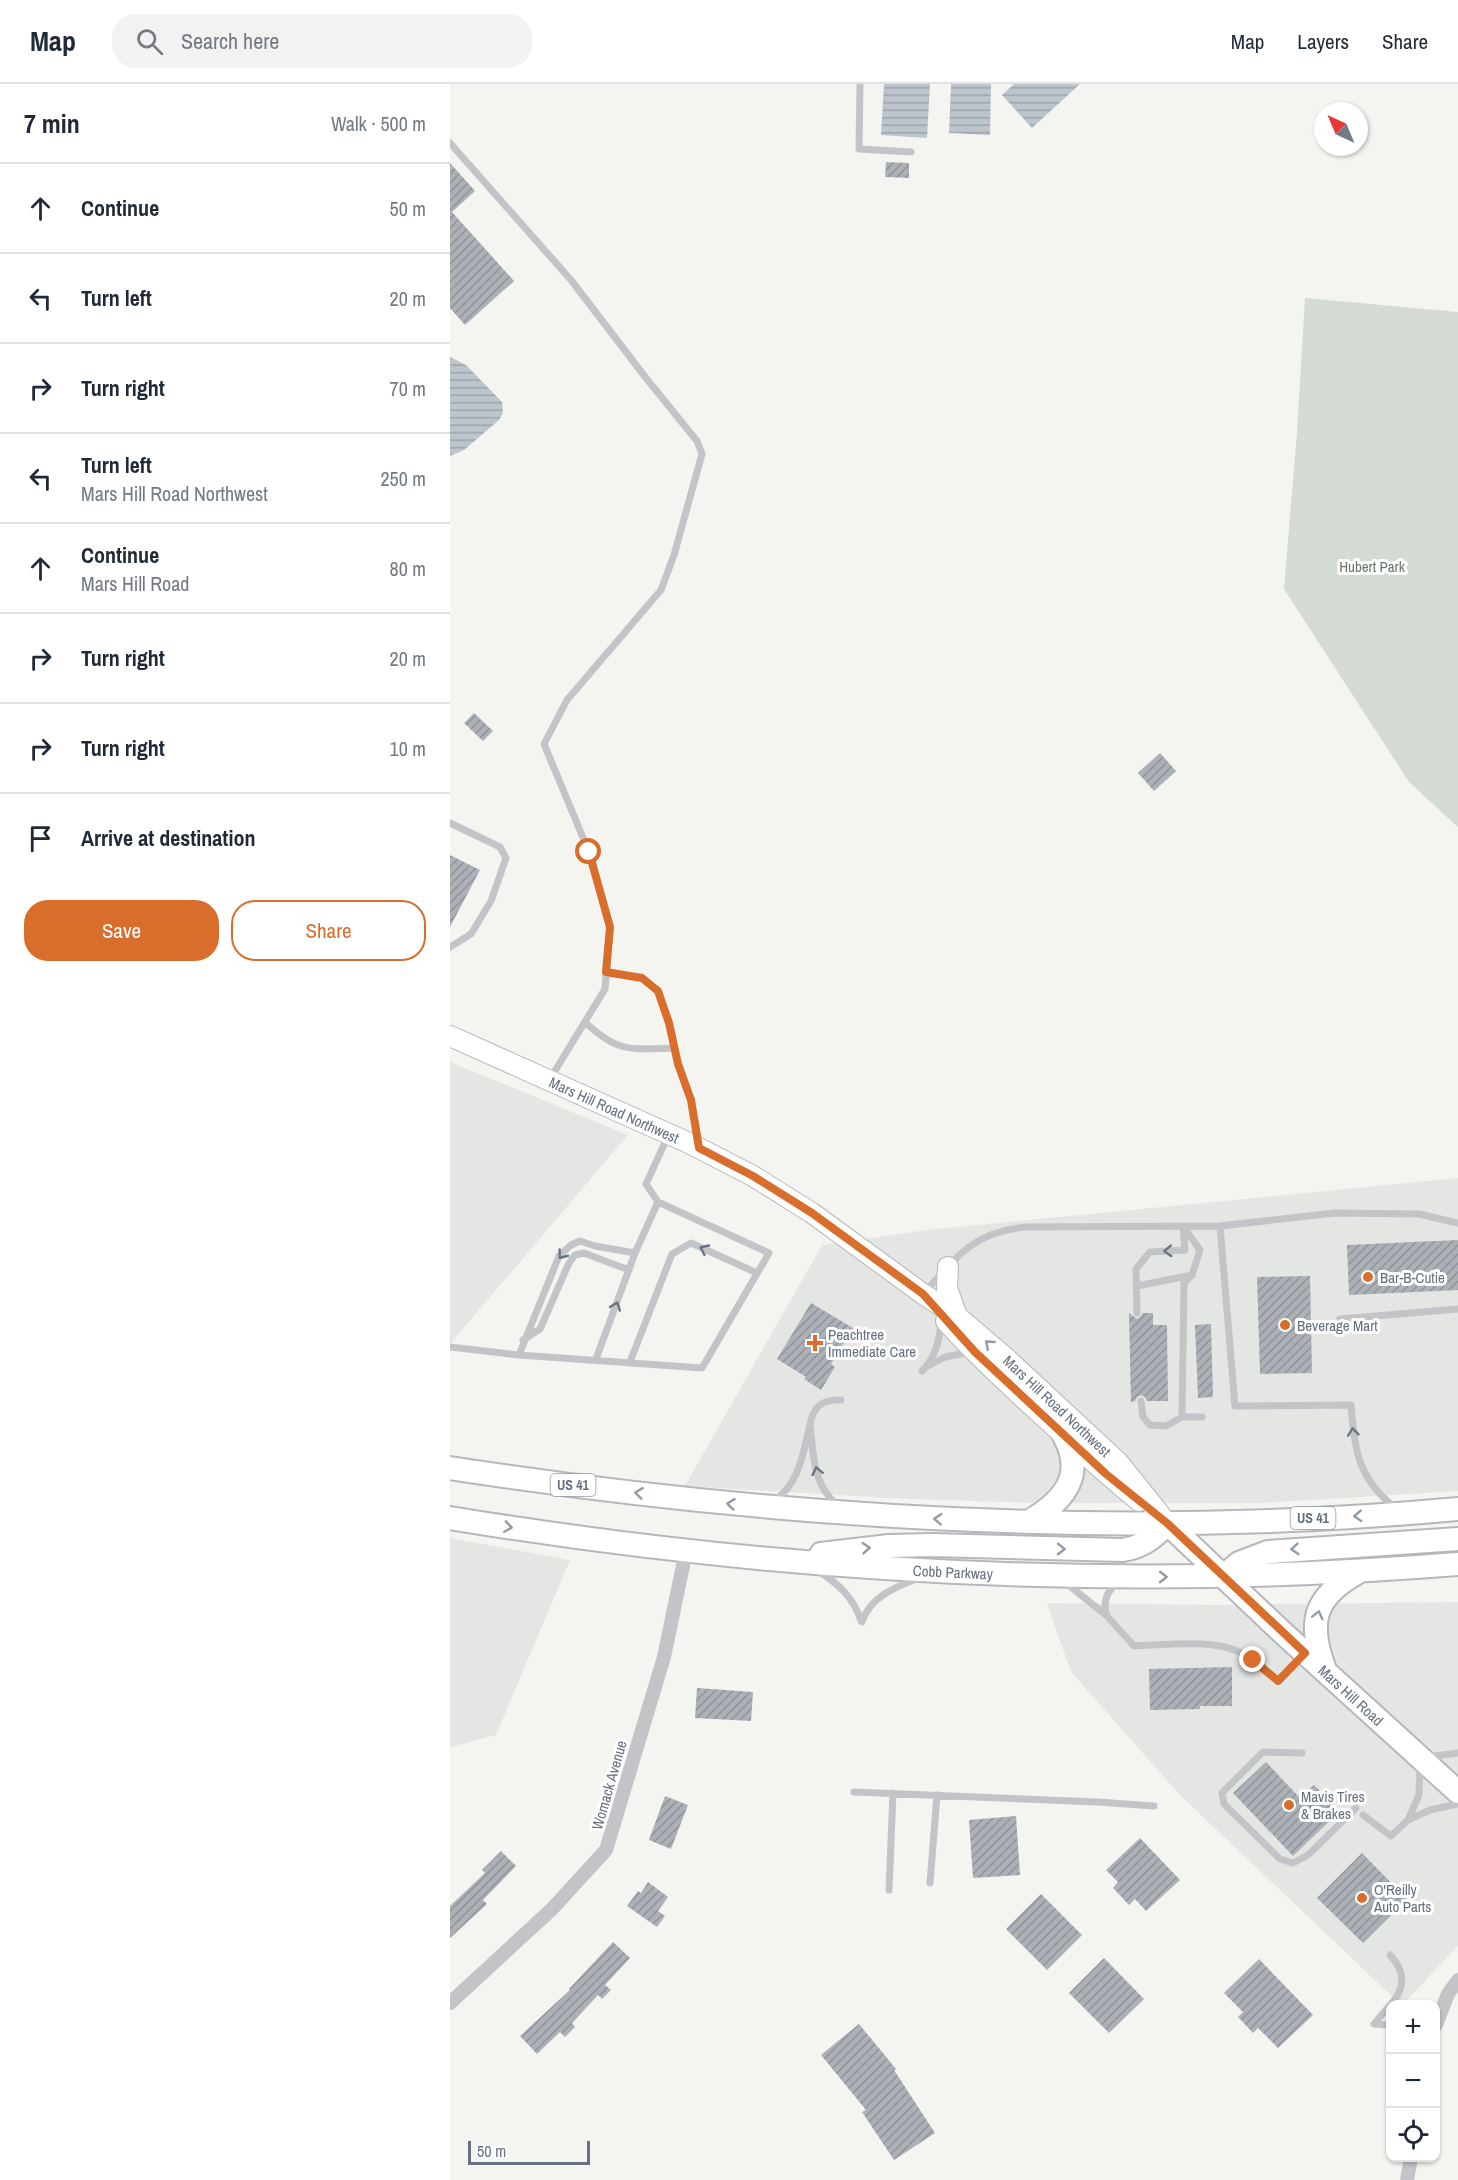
<!DOCTYPE html>
<meta charset="utf-8">
<style>
:root{--surface:#fff;--page:#f2f2f3;--text:#1f2937;--muted:#747a83;--line:#e0e1e3;--accent:#d96e2c}
body{margin:0;font-family:"Archivo Narrow",sans-serif;background:var(--page);color:var(--text)}
.controls{position:absolute;right:18px;bottom:18px;display:grid;overflow:hidden;border-radius:12px;box-shadow:0 2px 4px #0004}
.controls button{width:54px;height:54px;display:grid;place-items:center;padding:0;border:0;border-bottom:2px solid var(--line);background:var(--surface);color:var(--text);font:30px sans-serif}
.compass{position:absolute;left:864px;top:18px;width:54px;height:54px;border-radius:50%;background:var(--surface);box-shadow:0 2px 4px #0004;rotate:316deg}
.scale{position:absolute;left:18px;bottom:15px;width:122px;box-sizing:border-box;padding-left:6px;border:3px solid #657080;border-top:0;font-size:16px;line-height:21px;white-space:nowrap;color:#657080;-webkit-text-stroke:4px #fff;paint-order:stroke}
.stop{position:absolute;width:18px;height:18px;margin:-14px;border:4px solid #d96e2c;border-radius:50%;background:#fff}
.stop.end{background:#d96e2c;border-color:#fff;box-shadow:0 2px 6px #0008}
.list{margin:0;padding:0;list-style:none}
h2{display:flex;justify-content:space-between;align-items:center;height:78px;margin:0;padding:0 24px;font-size:26px}
h2 small{font-size:20px;font-weight:400;color:var(--muted)}
.list li{display:grid;grid-template-columns:39px 1fr auto;gap:18px;align-items:center;box-sizing:border-box;height:90px;padding:0 24px;border-top:2px solid var(--line)}
.list b{display:block;font-size:22px;white-space:nowrap}
.list p{margin:0;font-size:20px;white-space:nowrap;color:var(--muted)}
.list em{font-size:20px;font-style:normal;color:var(--muted)}
.actions{display:flex;gap:12px;padding:18px 24px}
.actions a{flex:1;padding:14px 0;border:2px solid var(--accent);border-radius:24px;text-align:center;font-size:21px;color:var(--accent)}
.actions .main{background:var(--accent);color:#fff}
.icon{flex:none;width:33px;height:33px;fill:none;stroke:currentColor;stroke-width:2;stroke-linecap:round;stroke-linejoin:round}
.map{position:relative;flex:none;width:1008px;height:2096px;overflow:hidden}
header{display:flex;align-items:center;gap:36px;box-sizing:border-box;height:84px;padding:0 30px;background:var(--surface);border-bottom:2px solid var(--line)}
header strong{font-size:28px}
nav{display:flex;gap:33px;margin-inline-start:auto;font-size:21px}
.search{width:420px;height:54px;background:var(--page);display:flex;align-items:center;gap:15px;box-sizing:border-box;padding:0 21px;border-radius:24px;color:var(--muted);font-size:22px}
main{display:flex}
aside{flex:1;background:var(--surface)}
.map>svg:first-child{display:block}
.built{fill:#e4e6e4}
.green{fill:#d4dbd2}
.water{fill:url(#water-rules)}
.building{fill:url(#building-hatch)}
.lines{fill:none;stroke-linecap:round;stroke-linejoin:round}
.secondary-casing{stroke:#b4b7bc;stroke-width:22}
.primary-casing{stroke:#b5b7bb;stroke-width:26}
.lane{stroke:#c2c4c8;stroke-width:7}
.street{stroke:#c2c4c8;stroke-width:14}
.secondary{stroke:#fff;stroke-width:20}
.primary{stroke:#fff;stroke-width:22}
.oneway{stroke:#6a7484}
.oneway2{stroke:#939ba6}
.route{stroke:#d96e2c;stroke-width:8}
.poi-dot{fill:#d96e2c;stroke:#fff;stroke-width:2}
.labels{text-anchor:middle;dominant-baseline:central;stroke-width:6;stroke-linejoin:round;paint-order:stroke}
.shield{fill:#fff;stroke:#939ba6;stroke-width:1.5}
.shield-label{font-size:14px;font-weight:bold;fill:#657080}
.park-label{font-size:15px;fill:#647863;stroke:#fff}
.street-label{font-size:15px;fill:#657080;stroke:#fff}
.poi-label{font-size:15px;fill:#657080;stroke:#fff;text-anchor:start}
</style>
<header>
<strong>Map</strong>
<div class="search"><svg class="icon" aria-label="search" viewBox="0 0 24 24"><circle cx="10" cy="10" r="6"/><path d="M15 15l6 6"/></svg>Search here</div>
<nav><a>Map</a><a>Layers</a><a>Share</a></nav>
</header>
<main>
<aside>
<h2>7 min<small>Walk · 500 m</small></h2>
<ul class="list">
<li><svg class="icon" aria-label="ahead" viewBox="0 0 24 24"><path d="M12 20V5M6 11l6-6 6 6"/></svg><div><b>Continue</b></div><em>50 m</em></li>
<li><svg class="icon" aria-label="left" viewBox="0 0 24 24"><path d="M17 20v-9H6M10 6l-5 5 5 5"/></svg><div><b>Turn left</b></div><em>20 m</em></li>
<li><svg class="icon" aria-label="right" viewBox="0 0 24 24"><path d="M7 20v-9h11M14 6l5 5-5 5"/></svg><div><b>Turn right</b></div><em>70 m</em></li>
<li><svg class="icon" aria-label="left" viewBox="0 0 24 24"><path d="M17 20v-9H6M10 6l-5 5 5 5"/></svg><div><b>Turn left</b><p>Mars Hill Road Northwest</p></div><em>250 m</em></li>
<li><svg class="icon" aria-label="ahead" viewBox="0 0 24 24"><path d="M12 20V5M6 11l6-6 6 6"/></svg><div><b>Continue</b><p>Mars Hill Road</p></div><em>80 m</em></li>
<li><svg class="icon" aria-label="right" viewBox="0 0 24 24"><path d="M7 20v-9h11M14 6l5 5-5 5"/></svg><div><b>Turn right</b></div><em>20 m</em></li>
<li><svg class="icon" aria-label="right" viewBox="0 0 24 24"><path d="M7 20v-9h11M14 6l5 5-5 5"/></svg><div><b>Turn right</b></div><em>10 m</em></li>
<li><svg class="icon" aria-label="arrive" viewBox="0 0 24 24"><path d="M6 21V4h12l-3 4 3 4H6"/></svg><div><b>Arrive at destination</b></div></li>
</ul>
<div class="actions"><a class="main">Save</a><a>Share</a></div>
</aside>
<div class="map">
<svg width="1008" height="2096" viewBox="0 0 1008 2096">
<defs>
<pattern id="water-rules" width="6" height="5" patternUnits="userSpaceOnUse" patternTransform="scale(1.5)"><rect width="6" height="5" fill="#bdc5cc"/><path d="M0 2.5h6" fill="none" stroke="#9da4ab"/></pattern>
<pattern id="building-hatch" width="6" height="6" patternUnits="userSpaceOnUse" patternTransform="scale(1.5)"><rect width="6" height="6" fill="#acb1b7"/><path d="M-1 1l2-2M0 6l6-6M5 7l2-2" fill="none" stroke="#90949a"/></pattern>
</defs>
<rect width="100%" height="100%" fill="#f4f4f1"/>
<!-- built -->
<path class="built" d="M0 978 178 1051 0 1260Z
M1008 1094V1407L810 1419H582L436 1414 235 1402 372 1161 477 1146Z
M0 1454 120 1476 46 1651 0 1663Z
M1008 1518V1862L953 1920H950L731 1712 621 1588 597 1519 763 1521Z"/>
<!-- green -->
<path class="green" d="M855 214 1008 228V743L959 698 834 505 847 349Z"/>
<!-- water -->
<path class="water" d="M434 0H480L477 54 431 51Z
M501 0H541L540 51 499 49Z
M564 0H630L582 44 552 11Z
M0 273 16 281 52 318 53 329 49 336 14 366 0 372Z"/>
<!-- building -->
<path class="building" d="M436 78 459 79V94L435 93Z
M0 79 25 107 2 128 64 197 15 241 0 224Z
M24 629 43 647 33 657 14 639Z
M710 669 726 687 704 707 688 689Z
M0 771 30 786 0 843Z
M1008 1156V1206L899 1211 897 1161Z
M860 1192 862 1289 810 1290 807 1193Z
M361 1219 403 1244 381 1280 385 1283 371 1306 354 1295 356 1293 327 1275Z
M679 1229 687 1235 690 1233 693 1229H703V1241H717L718 1317H697L695 1313 691 1311 687 1313 685 1317 681 1318Z
M761 1240 763 1313 748 1314 745 1241Z
M782 1583V1622H750V1625L700 1626 699 1585Z
M247 1604 303 1608 301 1637 245 1634Z
M816 1678 850 1714 864 1701 890 1727 843 1772 783 1709Z
M215 1712 238 1721 221 1765 199 1756Z
M566 1732 570 1791 523 1794 519 1736Z
M690 1754 730 1796 696 1827 685 1815 679 1821 663 1804 668 1798 656 1786Z
M51 1767 66 1782 33 1816 37 1820 0 1854V1822L35 1789 32 1786Z
M912 1769 957 1815 913 1859 867 1814Z
M198 1798 218 1813 208 1827 215 1832 207 1843 177 1822 188 1807 191 1809Z
M591 1810 632 1851 597 1886 556 1845Z
M163 1858 180 1874 155 1901 161 1906 152 1915 148 1911 122 1939 125 1943 115 1953 110 1948 87 1970 70 1952 120 1906 119 1905Z
M654 1874 694 1915 659 1949 619 1909Z
M809 1875 863 1931 828 1964 808 1944 803 1949 788 1933 793 1928 774 1909Z
M409 1940 446 1985 444 1986 485 2049 444 2076 412 2028 416 2026 371 1971Z"/>
<g class="lines">
<!-- secondary casing -->
<g class="secondary-casing">
<g id="secondary">
<path id="s1" d="M0 952 239 1059 303 1092 362 1129 473 1210 507 1232 556 1274 668 1378 717 1439"/>
<path d="M498 1183 497 1204 507 1232"/>
<path d="M496 1237C522 1267 552 1294 582 1322 617 1354 652 1387 689 1417"/>
</g>
</g>
<!-- primary casing -->
<g class="primary-casing">
<g id="primary">
<path d="M0 1384C333 1435 672 1456 1008 1425"/>
<path id="s2" d="M0 1434C333 1489 672 1507 1008 1480"/>
<path d="M578 1438C613 1418 636 1392 614 1352"/>
<path id="s3" d="M717 1439 833 1549 1008 1708"/>
<path d="M371 1470 439 1462 482 1461 672 1466C691 1464 705 1454 717 1439"/>
<path d="M773 1493 789 1479 818 1468 1008 1455"/>
<path d="M875 1586C858 1540 862 1514 907 1489"/>
</g>
</g>
<!-- lane -->
<path class="lane" d="M410 0 409 65 461 68
M0 59 121 196 196 294 247 357 252 370 224 471 211 506 117 616 94 660 139 768 160 843 155 905 100 995
M0 739 50 763 56 774 41 817 21 850 0 863
M156 888 192 894 208 907 219 939 228 980 241 1016 249 1061
M135 938C169 970 181 965 224 964
M733 1142 750 1166 742 1191 734 1199 732 1333H752
M770 1142 785 1322 901 1321C905 1366 907 1393 945 1424
M687 1202 742 1191
M475 1208C508 1172 523 1148 576 1143L770 1142 885 1129 969 1130 1008 1139
M687 1229 686 1185 700 1168 735 1166 733 1142
M890 1235 1008 1225
M73 1256 90 1245 119 1179 125 1171 134 1169 179 1186
M0 1263 69 1271 252 1284 319 1169 208 1118
M69 1271 109 1172 121 1161 130 1157 145 1162 185 1169
M146 1275 185 1169 208 1118 196 1100 218 1052
M180 1278 222 1170 241 1159 307 1189
M478 1282 495 1273 521 1268
M472 1287C485 1274 490 1255 491 1237
M691 1317 693 1333 700 1341 716 1342 732 1333
M360 1341C363 1323 372 1315 391 1316
M325 1416C350 1399 353 1368 360 1341 364 1373 362 1398 387 1421
M367 1486C388 1500 403 1512 411 1537
M616 1499 657 1532 684 1562C713 1561 761 1555 787 1567 802 1574 815 1586 829 1597L853 1572
M657 1532C652 1518 657 1507 668 1498
M412 1538C420 1513 445 1503 469 1494
M852 1669 813 1668 772 1709 774 1720 830 1775 843 1779 858 1771 906 1724
M978 1673 1008 1669
M970 1682 969 1711 958 1736 980 1726 1008 1720
M404 1708 648 1718 704 1722
M913 1731 941 1752 958 1736
M480 1799 487 1711
M439 1806 443 1709
M940 1871C955 1887 956 1903 941 1920
M940 1921 924 1940 940 1941"/>
<!-- street -->
<path class="street" d="M0 1919 102 1825 156 1766 214 1573 236 1467
M986 1941 998 1910 1008 1896
M957 2096 961 2074"/>
<!-- secondary -->
<use href="#secondary" class="secondary"/>
<!-- primary -->
<use href="#primary" class="primary"/>
</g>
<!-- one-way arrows -->
<defs><path id="oneway-chevron" d="M-2-3.5L2.5 0L-2 3.5" fill="none" stroke-width="1.6" stroke-linecap="round" stroke-linejoin="round" transform="scale(1.5)"/></defs>
<g class="oneway">
<use href="#oneway-chevron" transform="translate(254 1165) rotate(-155)"/>
<use href="#oneway-chevron" transform="translate(718 1167) rotate(177)"/>
<use href="#oneway-chevron" transform="translate(112 1171) rotate(127)"/>
<use href="#oneway-chevron" transform="translate(166 1222) rotate(-70)"/>
<use href="#oneway-chevron" transform="translate(903 1348) rotate(-96)"/>
<use href="#oneway-chevron" transform="translate(367 1387) rotate(-102)"/>
</g>
<g class="oneway2">
<use href="#oneway-chevron" transform="translate(539 1260) rotate(-139)"/>
<use href="#oneway-chevron" transform="translate(189 1409) rotate(-173)"/>
<use href="#oneway-chevron" transform="translate(281 1420) rotate(-173)"/>
<use href="#oneway-chevron" transform="translate(908 1432) rotate(177)"/>
<use href="#oneway-chevron" transform="translate(488 1435) rotate(-177)"/>
<use href="#oneway-chevron" transform="translate(58 1443) rotate(9)"/>
<use href="#oneway-chevron" transform="translate(416 1464) rotate(-4)"/>
<use href="#oneway-chevron" transform="translate(611 1465) rotate(1)"/>
<use href="#oneway-chevron" transform="translate(845 1465) rotate(176)"/>
<use href="#oneway-chevron" transform="translate(713 1493)"/>
<use href="#oneway-chevron" transform="translate(868 1531) rotate(-76)"/>
</g>
<g class="lines">
<!-- route -->
<path class="route" d="M139 768 160 843 156 888 192 894 208 907 219 939 228 980 241 1016 249 1064 303 1092 362 1129 473 1210 525 1268 656 1390 717 1439 855 1569 828 1597 803 1576"/>
</g>
<!-- markers -->
<g class="poi-dot">
<circle cx="918" cy="1193" r="6"/>
<circle cx="835" cy="1241" r="6"/>
<path d="M362 1250h6v6h6v6h-6v6h-6v-6h-6v-6h6z"/>
<circle cx="839" cy="1721" r="6"/>
<circle cx="912" cy="1814" r="6"/>
</g>
<g class="labels">
<!-- shield labels -->
<g class="shield">
<rect x="100.5" y="1390" width="45" height="22" rx="4.5"/>
<rect x="840.5" y="1423" width="45" height="22" rx="4.5"/>
</g>
<g class="shield-label">
<text x="123" y="1401">US 41</text>
<text x="863" y="1434">US 41</text>
</g>
<!-- park labels -->
<g class="park-label">
<text x="922" y="482">Hubert Park</text>
</g>
<!-- street labels -->
<g class="street-label">
<text stroke="none"><textPath href="#s1" startOffset="180">Mars Hill Road Northwest</textPath></text>
<text stroke="none"><textPath href="#s1" startOffset="716">Mars Hill Road Northwest</textPath></text>
<text stroke="none"><textPath href="#s2" startOffset="506">Cobb Parkway</textPath></text>
<text stroke="none"><textPath href="#s3" startOffset="252">Mars Hill Road</textPath></text>
<text transform="translate(159 1701) rotate(-74)">Womack Avenue</text>
</g>
<!-- poi labels -->
<g class="poi-label">
<text x="930" y="1193">Bar-B-Cutie</text>
<text x="847" y="1241">Beverage Mart</text>
<text x="378" y="1250">Peachtree<tspan x="378" dy="17">Immediate Care</tspan></text>
<text x="851" y="1712">Mavis Tires<tspan x="851" dy="17">&amp; Brakes</tspan></text>
<text x="924" y="1805">O'Reilly<tspan x="924" dy="17">Auto Parts</tspan></text>
</g>
</g>
</svg>
<div class="controls">
<button>+</button>
<button>−</button>
<button><svg class="icon" aria-label="locate" viewBox="0 0 24 24"><circle cx="12" cy="12" r="6"/><path d="M12 2v4M12 18v4M2 12h4M18 12h4"/></svg></button>
</div>
<svg class="compass" viewBox="-18 -18 36 36"><path d="M0-13l5 13h-10z" fill="#e53935"/><path d="M0 13l5-13h-10z" fill="#747a83"/></svg>
<div class="scale">50 m</div>
<div class="stop" style="left:139px;top:768px"></div>
<div class="stop end" style="left:803px;top:1576px"></div>
</div>
</main>
